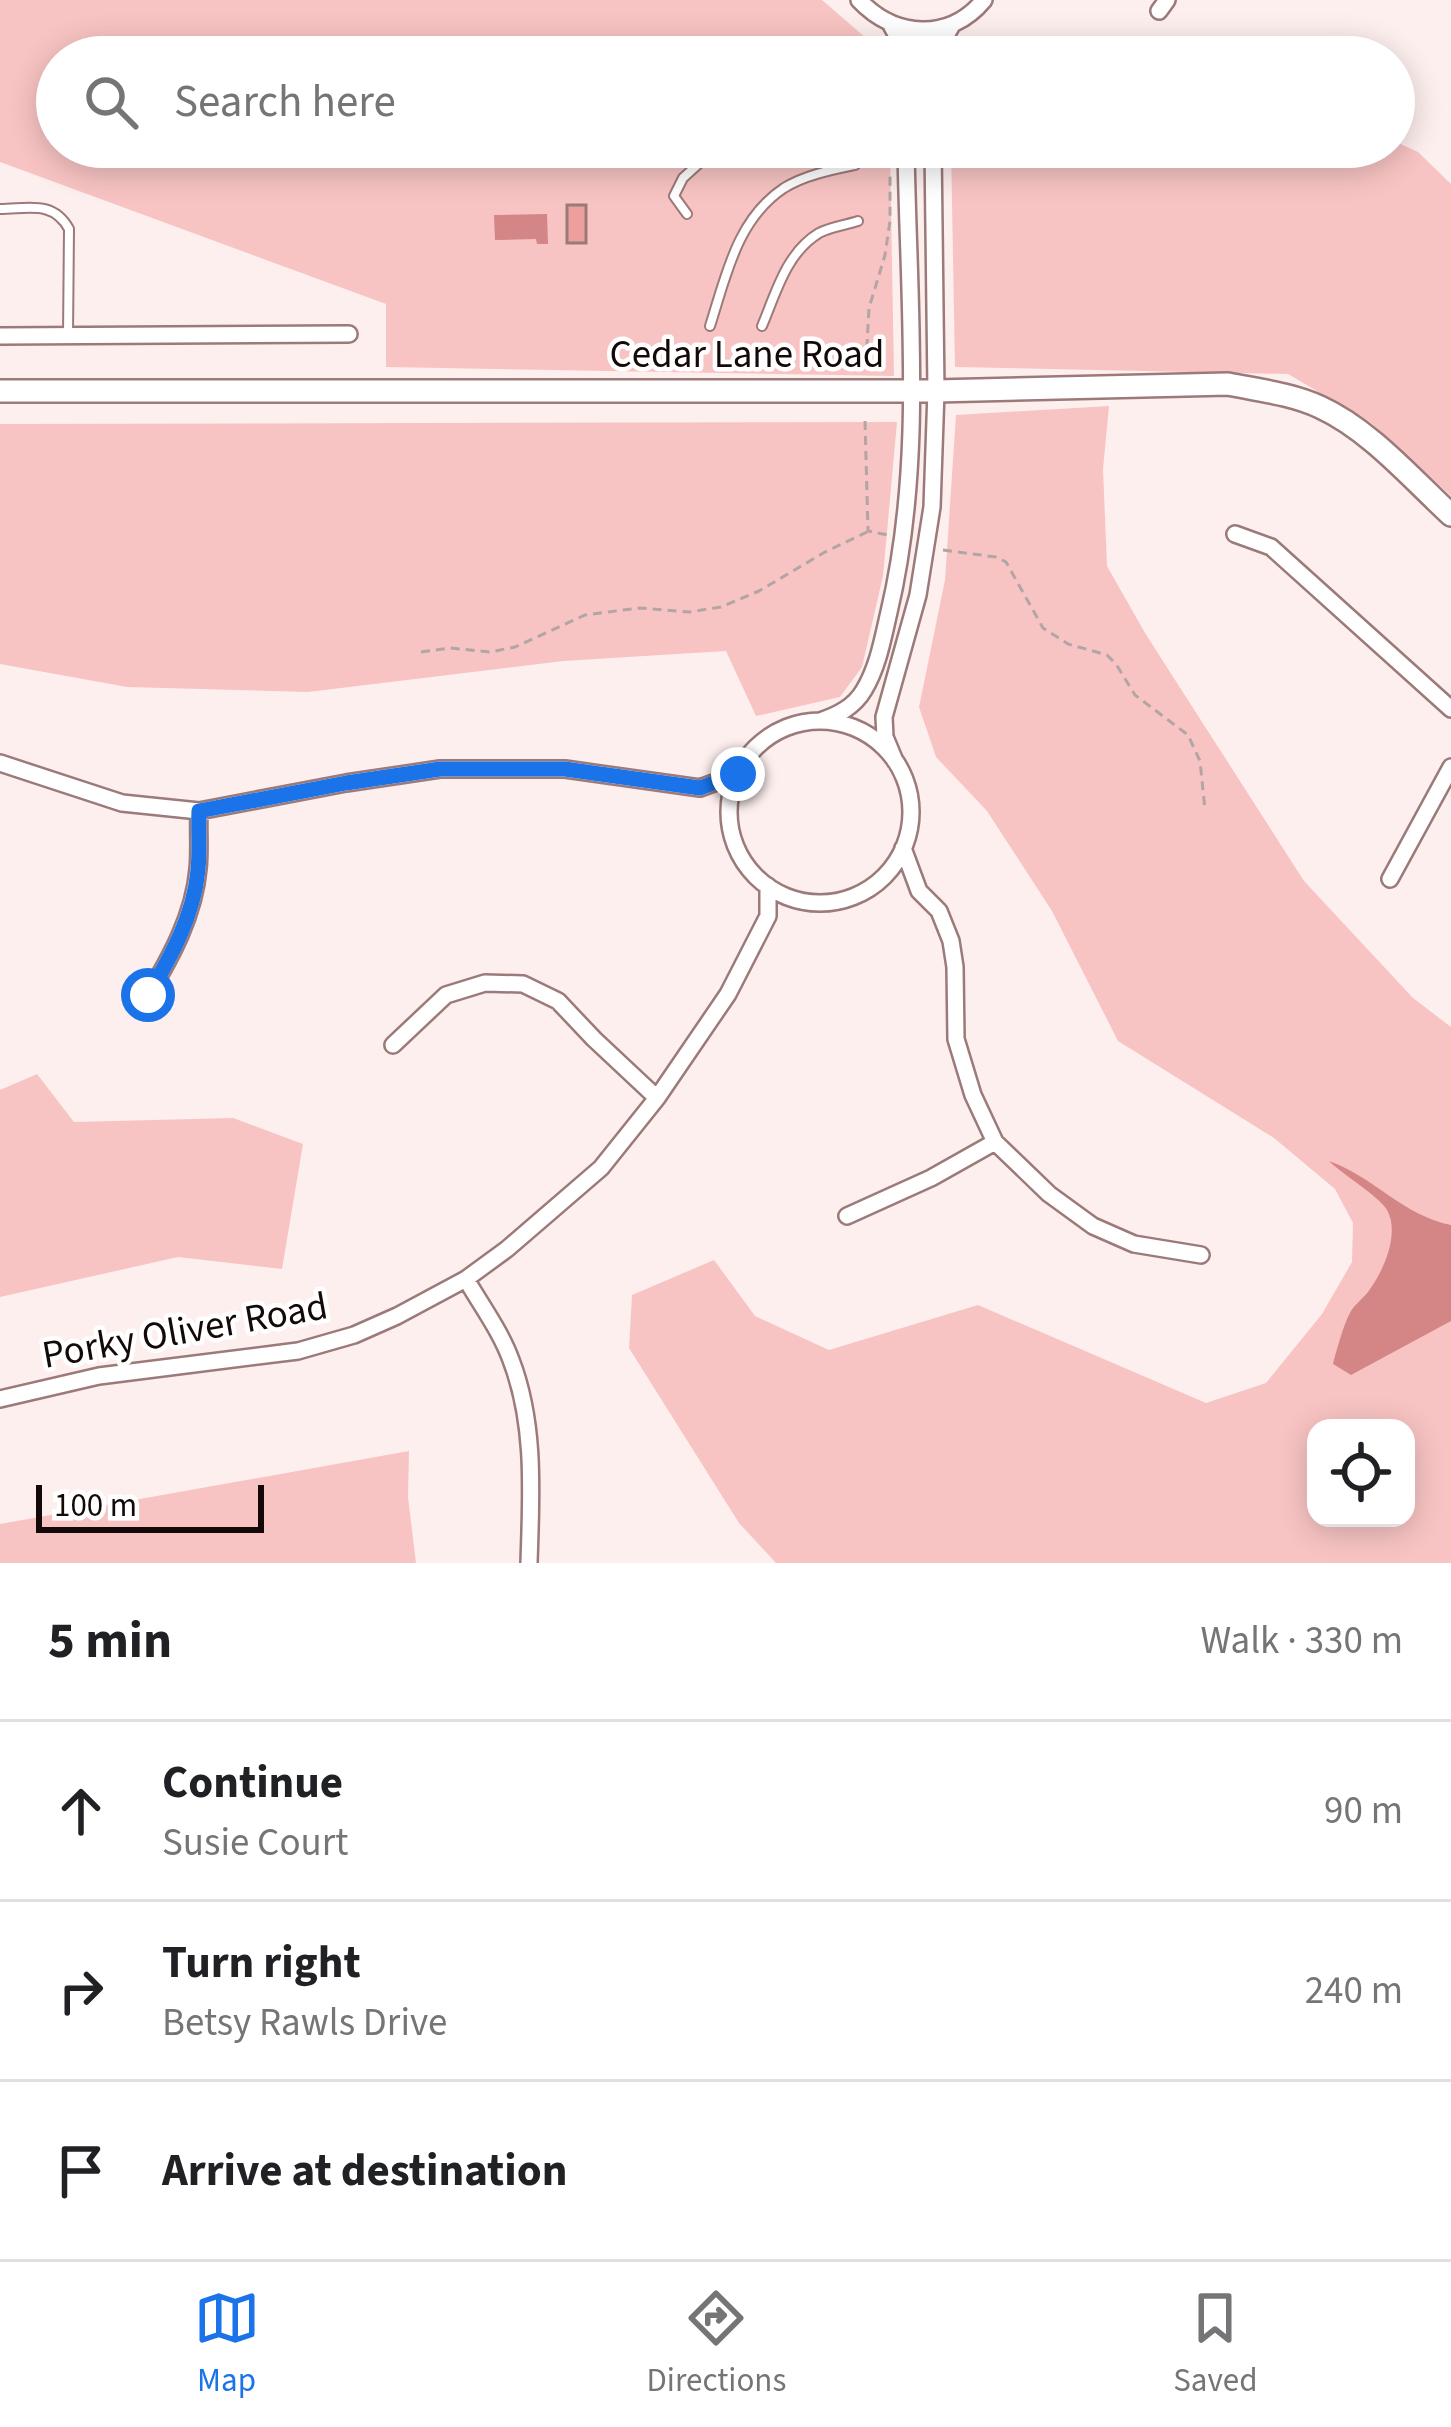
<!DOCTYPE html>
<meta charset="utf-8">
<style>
:root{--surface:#fff;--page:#f6f6f6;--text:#202124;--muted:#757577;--line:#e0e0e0;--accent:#1a73e8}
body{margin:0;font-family:"Source Sans 3",sans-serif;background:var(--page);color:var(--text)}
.controls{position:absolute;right:36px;bottom:36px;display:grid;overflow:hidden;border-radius:24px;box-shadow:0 6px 30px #0003}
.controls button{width:108px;height:108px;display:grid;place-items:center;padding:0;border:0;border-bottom:3px solid var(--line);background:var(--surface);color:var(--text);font:60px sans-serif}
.scale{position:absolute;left:36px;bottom:30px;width:228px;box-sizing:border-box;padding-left:12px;border:6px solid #140909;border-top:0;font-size:33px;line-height:42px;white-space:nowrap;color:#140909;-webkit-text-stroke:9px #fff;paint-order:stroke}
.stop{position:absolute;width:36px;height:36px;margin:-27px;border:9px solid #1a73e8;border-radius:50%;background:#fff}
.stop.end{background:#1a73e8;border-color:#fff;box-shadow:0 3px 12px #0008}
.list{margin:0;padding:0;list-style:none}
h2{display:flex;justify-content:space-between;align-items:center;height:156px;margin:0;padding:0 48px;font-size:51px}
h2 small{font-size:39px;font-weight:400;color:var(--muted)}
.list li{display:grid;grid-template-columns:78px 1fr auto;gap:36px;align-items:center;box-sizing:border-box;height:180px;padding:0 48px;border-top:3px solid var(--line)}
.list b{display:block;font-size:45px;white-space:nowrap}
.list p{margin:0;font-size:39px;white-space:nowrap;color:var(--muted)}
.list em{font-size:39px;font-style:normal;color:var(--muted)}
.icon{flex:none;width:66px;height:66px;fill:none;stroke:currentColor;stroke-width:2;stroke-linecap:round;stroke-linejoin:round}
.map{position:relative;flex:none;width:1451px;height:1563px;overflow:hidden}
.search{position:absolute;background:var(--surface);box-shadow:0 6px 30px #0003;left:36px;right:36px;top:36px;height:132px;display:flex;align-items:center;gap:30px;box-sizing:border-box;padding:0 42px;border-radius:66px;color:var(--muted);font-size:45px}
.sheet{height:696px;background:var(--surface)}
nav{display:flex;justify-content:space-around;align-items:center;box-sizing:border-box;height:168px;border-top:3px solid var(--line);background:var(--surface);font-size:33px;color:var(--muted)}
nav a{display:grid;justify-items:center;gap:6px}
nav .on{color:var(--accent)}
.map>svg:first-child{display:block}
.green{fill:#f8c4c3;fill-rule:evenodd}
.water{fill:#d38685}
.building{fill:#ee9e9d;stroke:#9a7a79;stroke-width:3}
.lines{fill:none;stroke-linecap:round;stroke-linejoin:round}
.lane-casing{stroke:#9b7a79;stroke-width:12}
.street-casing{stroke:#9b7a79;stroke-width:20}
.secondary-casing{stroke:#9b7a79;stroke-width:26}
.path{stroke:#b2a5a4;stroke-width:3;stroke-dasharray:9 6;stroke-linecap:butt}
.lane{stroke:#fff;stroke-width:8}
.street{stroke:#fff;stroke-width:15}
.secondary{stroke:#fff;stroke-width:21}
.route{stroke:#1a73e8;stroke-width:15}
.labels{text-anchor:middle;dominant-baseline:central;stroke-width:9;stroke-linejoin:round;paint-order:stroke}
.street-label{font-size:39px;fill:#140909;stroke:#fff}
</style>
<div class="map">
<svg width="1451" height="1563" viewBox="0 0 1451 1563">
<rect width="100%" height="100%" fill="#fdefee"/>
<!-- green -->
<path class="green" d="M0 0H822L888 57H57V147H890L894 376 386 367V304L0 162Z
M1394 141 1418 152 1451 184V496L1370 422 1288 374 955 367 951 147H1394Z
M1109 406 1103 469 1107 566 1145 633 1304 881 1413 998 1451 1027V1563H776L739 1523 629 1348 632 1295 714 1260 755 1316 829 1350 978 1305 1206 1403 1266 1383 1322 1314 1352 1262 1353 1223 1335 1189 1274 1138 1118 1041 1052 911 987 811 936 757 919 707 945 580 956 415ZM1316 1428H1406V1518H1316Z
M897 422 883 576 862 667 840 697 756 716 726 651 563 661 308 692 127 687 0 664V424Z
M37 1074 74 1122 233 1118 303 1144 282 1269 178 1257 0 1297V1090Z
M409 1451 408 1497 416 1563H0V1524Z"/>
<!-- water -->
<path class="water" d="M547 214 548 244H537L536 239 495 240 494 215Z
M1329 1161C1374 1177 1404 1216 1451 1225V1321L1351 1375 1333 1364C1337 1349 1344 1323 1351 1311 1356 1303 1365 1297 1370 1289 1384 1270 1400 1233 1387 1210 1379 1196 1343 1175 1329 1161Z"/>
<!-- building -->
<path class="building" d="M567 205H586V243H567Z"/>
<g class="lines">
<!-- lane casing -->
<g class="lane-casing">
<path id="lane" d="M0 209C28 209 53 200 69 229L68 335
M687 214 674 196 683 178 717 147
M710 326C726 276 737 219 784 188 805 175 831 170 855 165
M762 326C776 293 786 253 819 233 830 227 846 225 858 221"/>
</g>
<!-- street casing -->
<g class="street-casing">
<path id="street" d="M859 0C895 38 949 42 984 0
M1159 11 1167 0
M891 25 903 47 905 57
M934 57 952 25
M0 336 349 334
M1235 534 1271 547 1451 709
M820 721C838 715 854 707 864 690 878 667 883 638 889 612 925 461 908 301 906 147
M729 812a91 91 0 1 1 182 0a91 91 0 1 1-182 0Z
M895 761 885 737 884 717 918 595 932 507 936 391 933 147
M0 763 122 803 199 811 346 783 440 769H565L700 788 738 774
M903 848 919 891 939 911 951 941 955 967 956 1039 973 1095 995 1142 1049 1194 1093 1226 1134 1244 1201 1255
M1390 879 1451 767
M148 995C171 957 194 915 198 869 200 850 198 830 199 811
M393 1045 446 995 485 983 523 984 558 1001 594 1039 657 1098
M847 1216 931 1178 995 1142
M466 1279C481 1305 501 1332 511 1360 536 1425 531 1495 529 1563
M0 1399 99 1376 298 1351 354 1335 397 1316 466 1279 507 1249 601 1168 657 1098 728 994 768 916V886"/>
</g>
<!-- secondary casing -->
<g class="secondary-casing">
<path id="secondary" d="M0 391H936L1228 384C1258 390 1292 394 1320 407 1370 430 1411 478 1451 515"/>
</g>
<!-- path -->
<path class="path" d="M866 363 869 308 885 255 890 221V173
M865 421 868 531 888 535
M943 550 996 557 1006 562 1043 628 1068 644 1107 655 1116 664 1135 695 1188 735 1200 761 1205 810
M421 652 450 648 490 652 515 647 585 615 639 608 689 612 721 607 759 591 825 552 867 532"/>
<!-- lane -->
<use href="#lane" class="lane"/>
<!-- street -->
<use href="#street" class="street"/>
<!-- secondary -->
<use href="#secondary" class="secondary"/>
</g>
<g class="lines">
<!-- route -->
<path class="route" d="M148 995C171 957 194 915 198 870 200 850 198 830 199 811L346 783 440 769H565L700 788 738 774"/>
</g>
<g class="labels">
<!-- street labels -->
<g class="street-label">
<text x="747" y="355">Cedar Lane Road</text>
<text transform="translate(185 1331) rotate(-10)">Porky Oliver Road</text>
</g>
</g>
</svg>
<div class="controls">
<button><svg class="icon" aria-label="locate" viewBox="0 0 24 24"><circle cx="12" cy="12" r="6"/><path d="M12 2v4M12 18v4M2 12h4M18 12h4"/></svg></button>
</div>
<div class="scale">100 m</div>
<div class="stop" style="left:148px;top:995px"></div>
<div class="stop end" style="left:738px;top:774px"></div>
<div class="search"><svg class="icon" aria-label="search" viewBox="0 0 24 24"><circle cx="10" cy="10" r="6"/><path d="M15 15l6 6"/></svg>Search here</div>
</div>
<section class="sheet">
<h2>5 min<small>Walk · 330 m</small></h2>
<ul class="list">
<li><svg class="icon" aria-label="ahead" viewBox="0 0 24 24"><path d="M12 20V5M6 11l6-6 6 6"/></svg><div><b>Continue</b><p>Susie Court</p></div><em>90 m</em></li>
<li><svg class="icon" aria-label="right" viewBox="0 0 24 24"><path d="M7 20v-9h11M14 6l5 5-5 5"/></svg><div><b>Turn right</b><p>Betsy Rawls Drive</p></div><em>240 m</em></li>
<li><svg class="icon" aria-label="arrive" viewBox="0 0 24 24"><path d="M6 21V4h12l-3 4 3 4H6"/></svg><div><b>Arrive at destination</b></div></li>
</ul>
</section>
<nav>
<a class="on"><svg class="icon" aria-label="map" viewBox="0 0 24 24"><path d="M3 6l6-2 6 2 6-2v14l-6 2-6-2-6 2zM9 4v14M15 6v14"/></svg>Map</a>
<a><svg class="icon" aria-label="directions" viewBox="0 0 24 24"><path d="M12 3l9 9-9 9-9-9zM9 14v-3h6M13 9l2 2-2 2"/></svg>Directions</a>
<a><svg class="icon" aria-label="saved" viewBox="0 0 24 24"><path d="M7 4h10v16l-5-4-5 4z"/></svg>Saved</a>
</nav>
